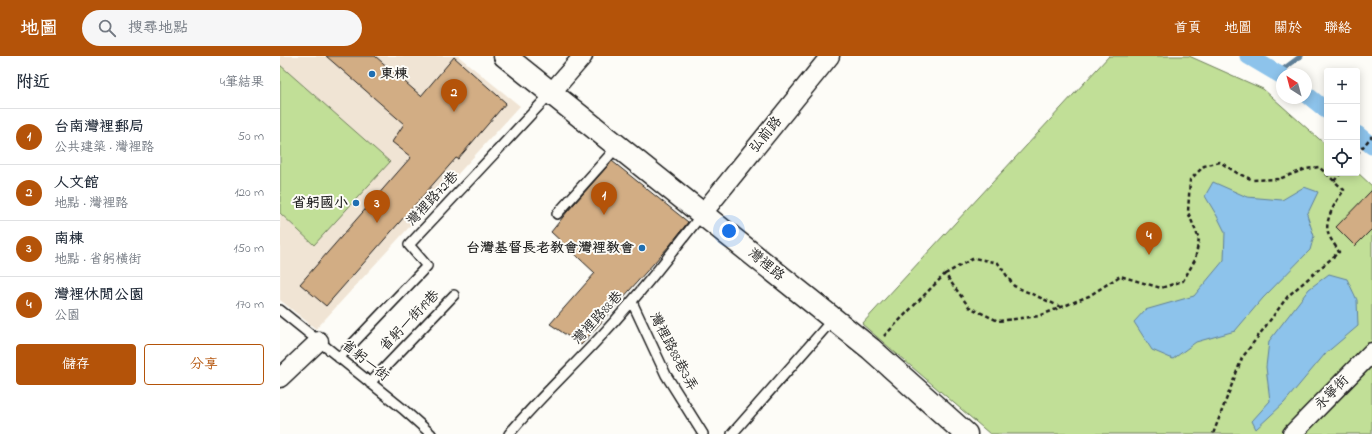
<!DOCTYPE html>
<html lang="zh-TW">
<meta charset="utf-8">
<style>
:root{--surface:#fff;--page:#f6f6f7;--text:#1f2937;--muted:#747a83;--line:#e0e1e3;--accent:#b45309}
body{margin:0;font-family:"Indie Flower","LXGW WenKai TC",sans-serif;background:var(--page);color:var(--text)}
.controls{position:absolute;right:12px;top:12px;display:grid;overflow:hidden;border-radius:4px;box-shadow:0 2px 10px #0003}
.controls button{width:36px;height:36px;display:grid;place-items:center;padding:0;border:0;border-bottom:1px solid var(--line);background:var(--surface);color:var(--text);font:20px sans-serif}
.compass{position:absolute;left:996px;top:12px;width:36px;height:36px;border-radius:50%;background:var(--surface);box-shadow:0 2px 10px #0003;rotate:324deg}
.you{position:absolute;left:449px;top:175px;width:14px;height:14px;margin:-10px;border:3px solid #fff;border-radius:50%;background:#1a73e8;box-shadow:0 0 0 6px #1a73e833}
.badge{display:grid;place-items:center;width:26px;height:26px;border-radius:50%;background:var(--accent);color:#fff;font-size:13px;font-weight:700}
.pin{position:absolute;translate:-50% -33px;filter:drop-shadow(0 1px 2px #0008)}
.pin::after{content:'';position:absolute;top:21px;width:14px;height:12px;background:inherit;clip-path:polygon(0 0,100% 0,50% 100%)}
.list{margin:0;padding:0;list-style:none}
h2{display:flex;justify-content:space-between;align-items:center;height:52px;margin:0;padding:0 16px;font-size:17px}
h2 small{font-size:13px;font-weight:400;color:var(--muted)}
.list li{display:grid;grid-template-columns:26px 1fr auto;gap:12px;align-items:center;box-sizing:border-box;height:56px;padding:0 16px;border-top:1px solid var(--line)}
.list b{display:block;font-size:15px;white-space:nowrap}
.list p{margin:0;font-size:13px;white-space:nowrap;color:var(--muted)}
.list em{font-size:13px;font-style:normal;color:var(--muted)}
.actions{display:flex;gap:8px;padding:12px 16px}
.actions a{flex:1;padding:9px 0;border:1px solid var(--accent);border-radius:4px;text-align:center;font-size:14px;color:var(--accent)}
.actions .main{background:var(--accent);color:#fff}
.icon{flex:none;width:22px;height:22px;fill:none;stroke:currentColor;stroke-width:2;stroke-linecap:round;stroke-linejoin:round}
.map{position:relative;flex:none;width:1092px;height:378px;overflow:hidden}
header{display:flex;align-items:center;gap:24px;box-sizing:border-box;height:56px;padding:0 20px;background:var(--accent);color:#fff}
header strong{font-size:19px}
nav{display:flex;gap:22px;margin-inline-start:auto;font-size:14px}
.search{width:280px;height:36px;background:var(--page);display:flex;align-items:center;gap:10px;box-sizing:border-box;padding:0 14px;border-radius:22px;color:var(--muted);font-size:15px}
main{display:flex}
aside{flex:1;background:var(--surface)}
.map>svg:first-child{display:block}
.built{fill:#f0e4d4}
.green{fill:#c1df97;stroke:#6e7e5a}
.water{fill:#8dc3eb;stroke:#608098}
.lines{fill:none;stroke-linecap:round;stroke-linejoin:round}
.stream{stroke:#608098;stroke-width:5}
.canal{stroke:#8dc3eb;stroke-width:17}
.building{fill:#d2ad84;stroke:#1c1c1c}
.service-casing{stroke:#1c1c1c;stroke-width:12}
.minor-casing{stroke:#1c1c1c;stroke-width:21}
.tertiary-casing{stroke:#1c1c1c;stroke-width:25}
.path{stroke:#1c1c1c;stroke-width:2.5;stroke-dasharray:4 3;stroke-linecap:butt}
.service{stroke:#fdfcf7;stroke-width:9}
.minor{stroke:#fdfcf7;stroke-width:18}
.tertiary{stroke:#fdfcf7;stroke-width:22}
.poi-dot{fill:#1f6fb2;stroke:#fdfcf7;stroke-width:1.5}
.labels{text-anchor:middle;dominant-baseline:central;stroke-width:4;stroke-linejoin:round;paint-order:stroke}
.poi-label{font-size:14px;font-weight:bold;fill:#1c1c1c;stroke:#fdfcf7;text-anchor:end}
.street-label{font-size:14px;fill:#1c1c1c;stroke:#fdfcf7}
</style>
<header>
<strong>地圖</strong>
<div class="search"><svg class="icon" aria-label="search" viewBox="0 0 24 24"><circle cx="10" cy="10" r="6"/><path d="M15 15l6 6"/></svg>搜尋地點</div>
<nav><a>首頁</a><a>地圖</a><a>關於</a><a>聯絡</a></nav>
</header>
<main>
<aside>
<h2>附近<small>4筆結果</small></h2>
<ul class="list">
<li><span class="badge">1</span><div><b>台南灣裡郵局</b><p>公共建築 · 灣裡路</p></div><em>50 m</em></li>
<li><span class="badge">2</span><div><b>人文館</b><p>地點 · 灣裡路</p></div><em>120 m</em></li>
<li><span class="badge">3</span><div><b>南棟</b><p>地點 · 省躬橫街</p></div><em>150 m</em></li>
<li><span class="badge">4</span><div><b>灣裡休閒公園</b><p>公園</p></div><em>170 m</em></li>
</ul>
<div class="actions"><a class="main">儲存</a><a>分享</a></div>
</aside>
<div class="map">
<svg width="1092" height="378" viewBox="0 0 1092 378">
<rect width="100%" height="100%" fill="#fdfcf7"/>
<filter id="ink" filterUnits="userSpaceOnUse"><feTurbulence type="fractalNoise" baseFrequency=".025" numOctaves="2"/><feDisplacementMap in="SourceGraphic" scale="8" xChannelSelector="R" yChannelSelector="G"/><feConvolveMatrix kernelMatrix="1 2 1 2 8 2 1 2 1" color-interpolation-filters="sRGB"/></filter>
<g filter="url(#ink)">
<!-- built -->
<path class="built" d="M0 0H178L240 50 36 273 0 244Z"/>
<!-- green -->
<path class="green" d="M829 0H909L983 33 1047 90V117L1077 116 1092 130V378H710L582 268Z
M0 9 110 106 34 189 0 157Z"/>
<!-- water -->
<path class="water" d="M933 126 967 141 1002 144 1024 131 1038 136 1027 159 1034 180 1030 194 983 242 955 275 916 286 893 303 872 294 854 266 865 254 914 240 944 204 945 176 937 160 925 140Z
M1049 218 1067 223 1077 244 1078 270 1045 298 1004 347 976 373 972 365 990 345 986 311 989 285 1029 233Z"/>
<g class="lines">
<!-- stream -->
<path class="stream" d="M998 17 1021 0"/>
<!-- canal -->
<path class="canal" d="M968 0 1002 20
M1026 38 1047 55
M1077 78 1092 90"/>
</g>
<!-- building -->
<path class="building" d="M46 0H95L141 40 174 1 226 47 178 103 176 102 46 250 20 228 131 101 112 86 124 68Z
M332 105 408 166 390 189 301 289 270 268 315 217 271 176 287 156Z
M1092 134V173L1075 190 1056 171Z"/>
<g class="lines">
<!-- service casing -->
<g class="service-casing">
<path id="service" d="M277 158 337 91
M352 246 386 319 423 378
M0 254 123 353 151 378
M59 302 147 210 129 189 271 37
M90 327 174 239
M229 378C258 343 292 312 323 278 358 240 390 199 422 158
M452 378 553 263"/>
</g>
<!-- minor casing -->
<g class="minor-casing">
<path id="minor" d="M271 37 303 0
M422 158 550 0
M0 322 39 285
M1012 378 1092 296"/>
</g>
<!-- tertiary casing -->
<g class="tertiary-casing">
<path id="tertiary" d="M225 0 591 293 686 378"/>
</g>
<!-- path -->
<path class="path" d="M1077 98 1092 80
M1054 125 1061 117
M665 218 694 202 718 207 734 230 781 251
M604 280 665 218 689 251 718 265 759 260 809 240 840 220 881 232 903 225 915 204 919 183 908 156 910 124 924 110 940 106 957 117 973 124 999 123 1026 113 1039 111 1064 134C1057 144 1044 163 1048 177 1050 183 1056 190 1059 196L1008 240 962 302 933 378"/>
<!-- service -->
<use href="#service" class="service"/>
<!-- minor -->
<use href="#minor" class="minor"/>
<!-- tertiary -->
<use href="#tertiary" class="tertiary"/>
</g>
</g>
<!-- markers -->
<g class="poi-dot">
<circle cx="92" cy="18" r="4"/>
<circle cx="76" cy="147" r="4"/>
<circle cx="362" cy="192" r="4"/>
</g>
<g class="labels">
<!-- poi labels -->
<g class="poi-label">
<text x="100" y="18" text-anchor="start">東棟</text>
<text x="68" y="147">省躬國小</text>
<text x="354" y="192">台灣基督長老教會灣裡教會</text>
</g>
<!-- street labels -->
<g class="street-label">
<text transform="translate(486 79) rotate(-51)">弘前路</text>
<text transform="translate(153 143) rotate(-47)">灣裡路72巷</text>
<text transform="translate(486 209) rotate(39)">灣裡路</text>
<text transform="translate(318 262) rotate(-47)">灣裡路88巷</text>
<text transform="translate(130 265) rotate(-46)">省躬一街19巷</text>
<text transform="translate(393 296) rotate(62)">灣裡路88巷3弄</text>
<text transform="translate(85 305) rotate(39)">省躬一街</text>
<text transform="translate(1052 337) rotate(-46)">永寧街</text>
</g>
</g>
</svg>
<div class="controls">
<button>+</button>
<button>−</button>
<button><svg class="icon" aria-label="locate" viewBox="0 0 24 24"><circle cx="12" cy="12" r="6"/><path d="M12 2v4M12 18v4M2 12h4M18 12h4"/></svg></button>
</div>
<svg class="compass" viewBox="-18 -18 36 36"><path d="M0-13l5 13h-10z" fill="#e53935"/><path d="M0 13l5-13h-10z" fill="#747a83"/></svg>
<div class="you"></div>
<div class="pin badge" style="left:324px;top:159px">1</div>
<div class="pin badge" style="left:174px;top:56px">2</div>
<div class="pin badge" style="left:97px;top:167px">3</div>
<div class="pin badge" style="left:869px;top:199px">4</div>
</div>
</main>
